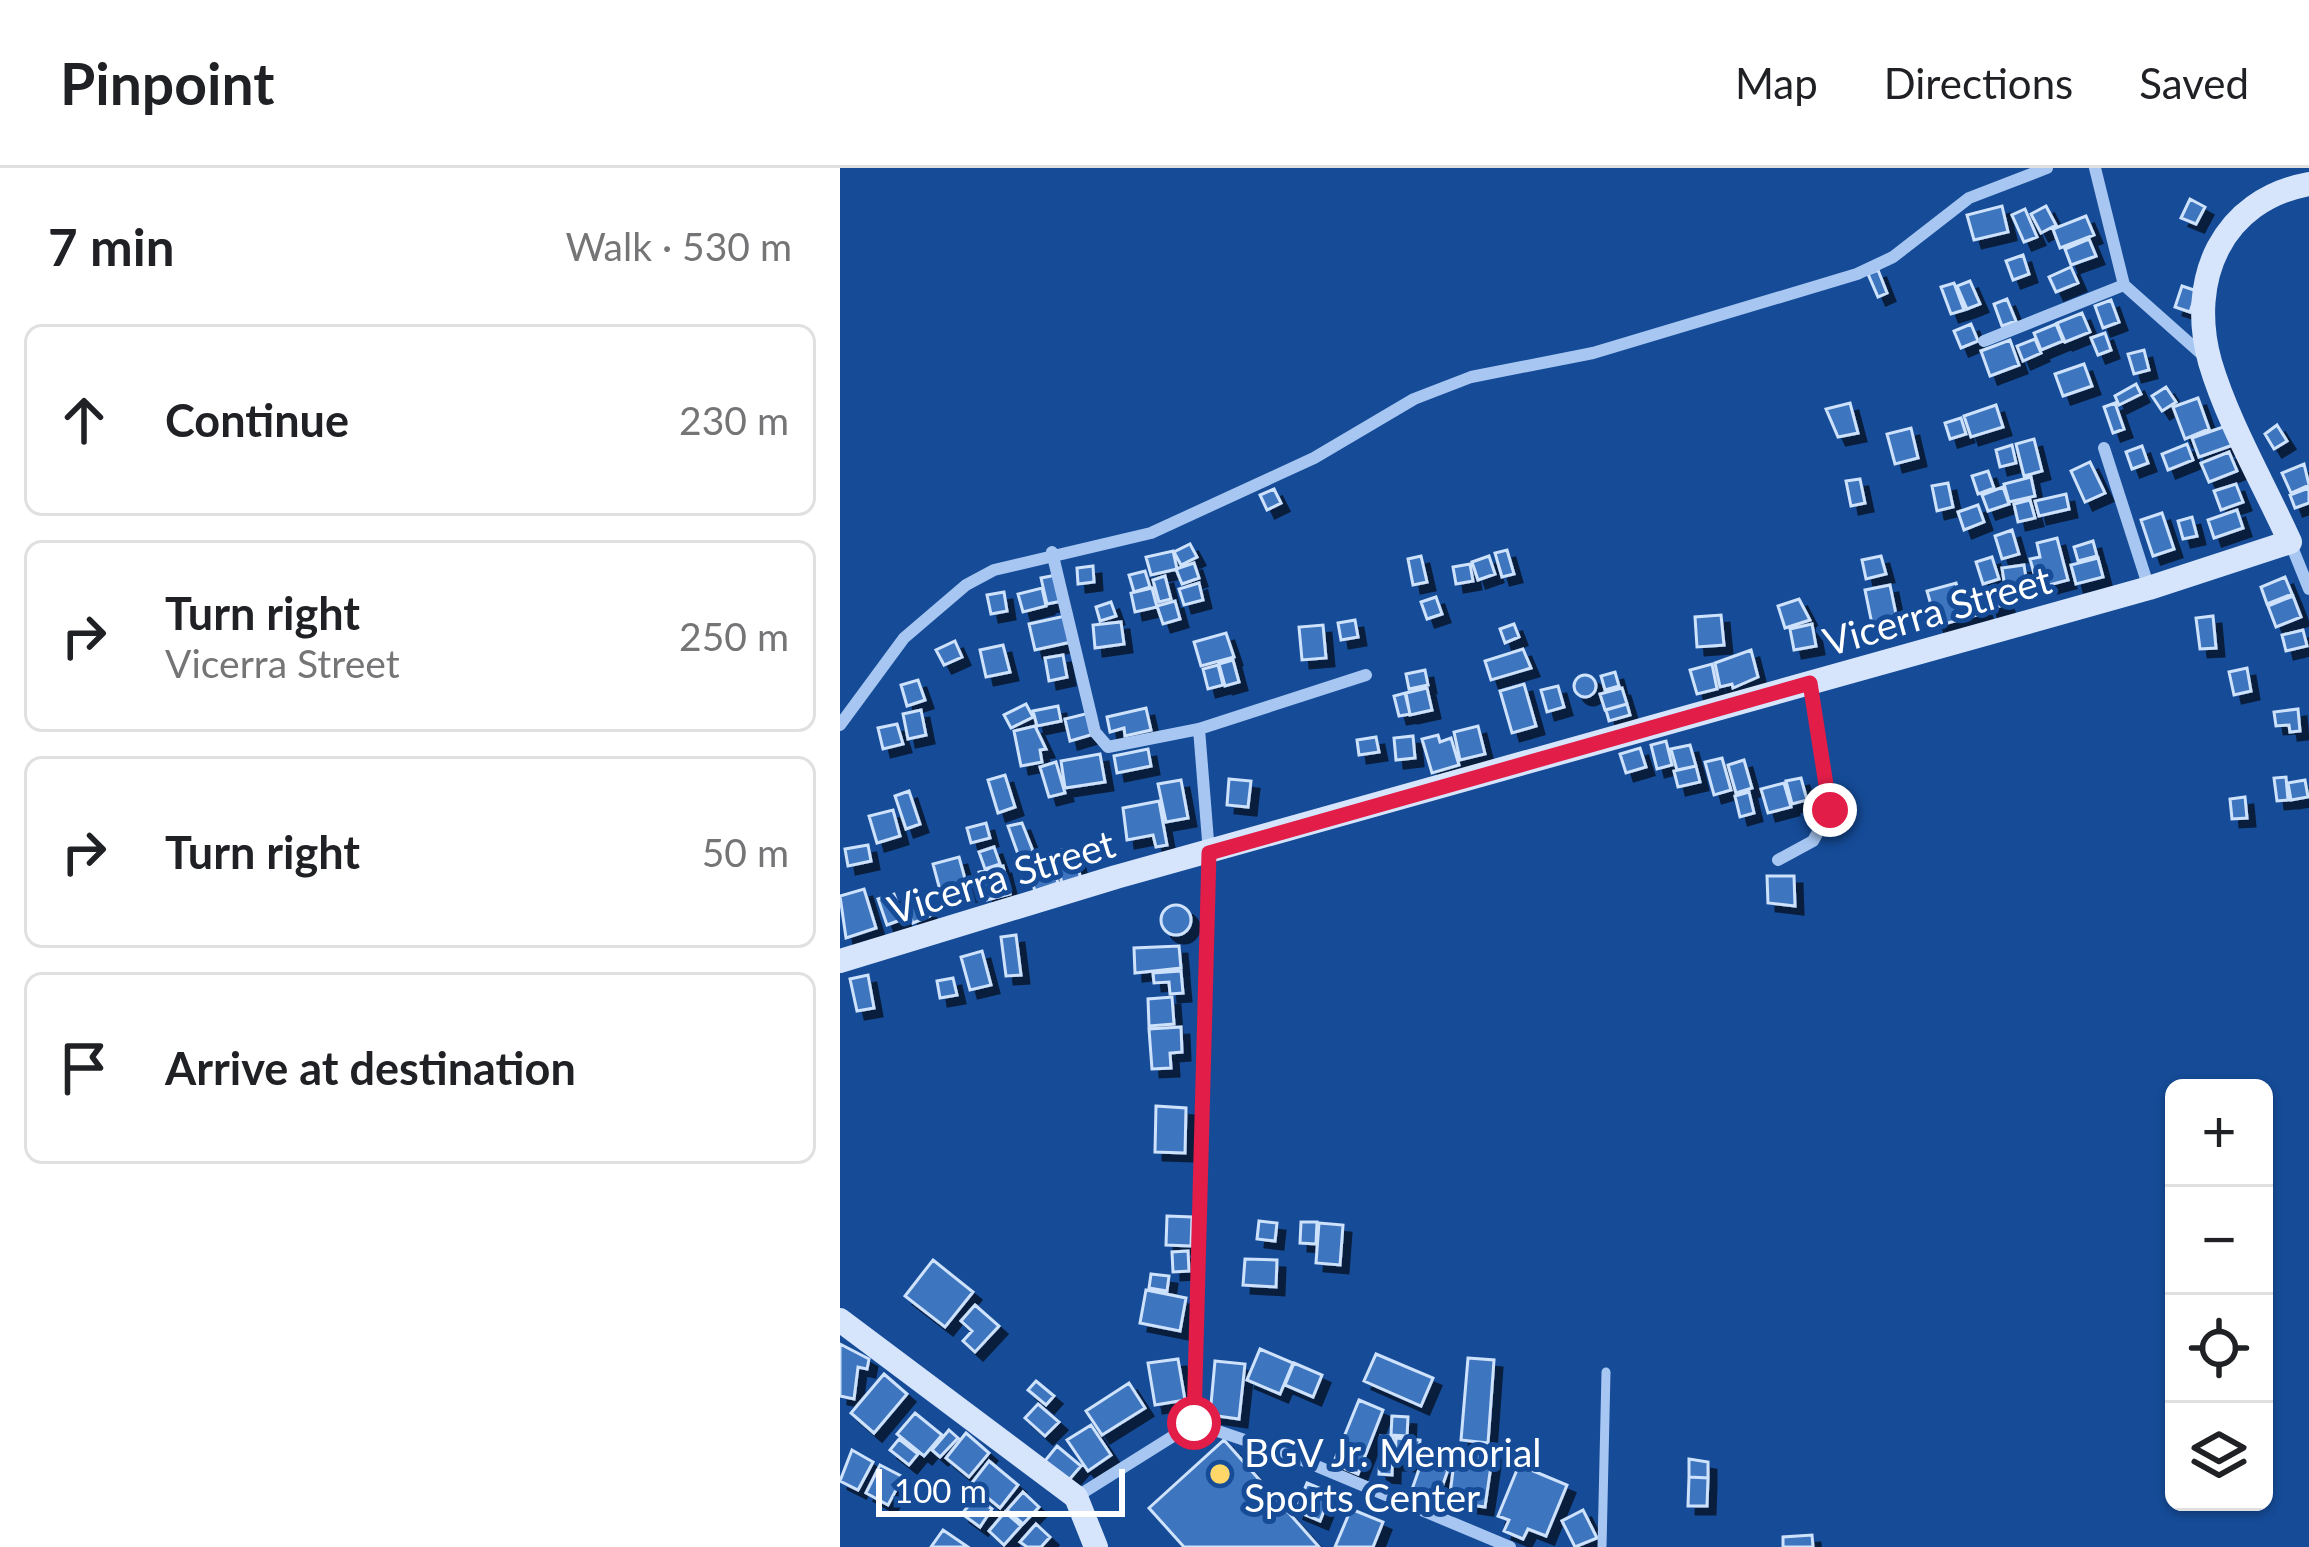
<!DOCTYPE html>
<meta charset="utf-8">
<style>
:root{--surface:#fff;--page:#f6f6f6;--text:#202124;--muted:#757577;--line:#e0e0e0}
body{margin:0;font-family:Lato,sans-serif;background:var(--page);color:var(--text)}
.controls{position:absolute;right:36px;bottom:36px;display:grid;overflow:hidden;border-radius:18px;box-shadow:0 3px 9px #0004}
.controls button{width:108px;height:108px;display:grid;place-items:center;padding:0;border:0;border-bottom:3px solid var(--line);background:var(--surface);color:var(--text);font:60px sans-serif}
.scale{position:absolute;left:36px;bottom:30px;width:249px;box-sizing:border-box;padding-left:12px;border:6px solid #fff;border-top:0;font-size:33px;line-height:42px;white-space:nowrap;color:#fff;-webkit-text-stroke:9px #154b97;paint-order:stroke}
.stop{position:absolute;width:36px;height:36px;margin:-27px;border:9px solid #e11d48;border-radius:50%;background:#fff}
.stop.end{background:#e11d48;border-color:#fff;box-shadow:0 3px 12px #0008}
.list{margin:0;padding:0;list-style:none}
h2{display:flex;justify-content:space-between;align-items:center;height:156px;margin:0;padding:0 48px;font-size:51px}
h2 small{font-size:39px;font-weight:400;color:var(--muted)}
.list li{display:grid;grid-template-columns:78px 1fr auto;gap:36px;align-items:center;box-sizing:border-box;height:192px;margin:0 24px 24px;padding:0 24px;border:3px solid var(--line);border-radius:18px}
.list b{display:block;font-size:45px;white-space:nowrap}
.list p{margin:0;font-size:39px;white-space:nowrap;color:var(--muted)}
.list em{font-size:39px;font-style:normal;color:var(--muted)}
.icon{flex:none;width:66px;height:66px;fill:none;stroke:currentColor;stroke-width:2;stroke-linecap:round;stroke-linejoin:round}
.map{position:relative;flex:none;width:1469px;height:1379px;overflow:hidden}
header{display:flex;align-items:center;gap:72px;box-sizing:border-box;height:168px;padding:0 60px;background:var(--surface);border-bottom:3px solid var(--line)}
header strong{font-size:57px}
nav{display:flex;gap:66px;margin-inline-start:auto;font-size:42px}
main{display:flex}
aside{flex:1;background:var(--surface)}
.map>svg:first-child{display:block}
.building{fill:#3e74be;stroke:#cee2fc;stroke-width:3;filter:url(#shadow)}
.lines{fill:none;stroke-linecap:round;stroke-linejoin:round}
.lane{stroke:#a7c7f2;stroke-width:9}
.street{stroke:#a7c7f2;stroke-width:12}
.secondary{stroke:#d6e5fc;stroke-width:24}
.route{stroke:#e11d48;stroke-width:15}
.poi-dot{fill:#ffd768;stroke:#154b97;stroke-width:4.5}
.labels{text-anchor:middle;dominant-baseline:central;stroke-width:10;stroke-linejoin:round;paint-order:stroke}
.street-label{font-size:39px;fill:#fff;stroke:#154b97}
.poi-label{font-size:39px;fill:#fff;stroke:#154b97;text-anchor:start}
</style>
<header>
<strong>Pinpoint</strong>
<nav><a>Map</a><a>Directions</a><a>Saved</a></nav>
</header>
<main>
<aside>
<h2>7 min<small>Walk · 530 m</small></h2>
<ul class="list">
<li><svg class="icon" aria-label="ahead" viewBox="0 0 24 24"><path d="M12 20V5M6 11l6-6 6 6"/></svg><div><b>Continue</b></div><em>230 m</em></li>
<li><svg class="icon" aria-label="right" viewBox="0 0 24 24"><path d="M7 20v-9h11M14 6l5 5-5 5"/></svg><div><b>Turn right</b><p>Vicerra Street</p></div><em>250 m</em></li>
<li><svg class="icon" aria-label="right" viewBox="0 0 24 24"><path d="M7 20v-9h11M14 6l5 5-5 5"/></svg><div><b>Turn right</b></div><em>50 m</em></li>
<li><svg class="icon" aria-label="arrive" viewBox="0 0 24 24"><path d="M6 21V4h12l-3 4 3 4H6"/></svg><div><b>Arrive at destination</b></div></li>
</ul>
</aside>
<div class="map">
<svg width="1469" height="1379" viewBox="0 0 1469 1379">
<defs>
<filter id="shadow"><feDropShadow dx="8" dy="8" stdDeviation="0" flood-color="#0009"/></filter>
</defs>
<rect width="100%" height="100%" fill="#154b97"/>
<!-- building -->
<path class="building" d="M1350 31 1365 39 1356 56 1341 50Z
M1162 38 1168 64 1134 72 1127 47Z
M1206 38 1216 57 1201 65 1191 46Z
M1185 41 1197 69 1184 74 1172 47Z
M1246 48 1254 67 1220 80 1213 61Z
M1249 71 1256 88 1231 97 1225 81Z
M1183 87 1189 106 1173 112 1166 93Z
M1231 99 1238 115 1216 124 1209 109Z
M1038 102 1047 125 1038 129 1028 106Z
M1130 113 1140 136 1127 141 1117 118Z
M1114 115 1124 142 1111 146 1101 119Z
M1342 118 1357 123 1350 144 1335 139Z
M1167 131 1176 153 1162 158 1154 136Z
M1271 132 1279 154 1263 160 1255 138Z
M1242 145 1250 164 1225 174 1217 155Z
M1131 156 1138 173 1121 180 1114 163Z
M1216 156 1223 173 1201 182 1194 165Z
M1265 165 1271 182 1258 187 1251 170Z
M1195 171 1201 185 1183 193 1177 178Z
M1170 172 1179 197 1150 208 1141 183Z
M1304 182 1309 202 1294 206 1288 186Z
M1244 196 1252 218 1223 228 1215 206Z
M1296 216 1301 226 1279 237 1275 228Z
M1326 219 1336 234 1322 243 1312 228Z
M1358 230 1369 261 1345 271 1333 239Z
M1010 235 1018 265 998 269 986 241Z
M1275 235 1284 261 1273 265 1264 239Z
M1156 237 1163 259 1131 269 1124 248Z
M1121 250 1126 266 1110 271 1105 255Z
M1437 257 1447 273 1434 281 1425 266Z
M1386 258 1393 277 1359 289 1352 270Z
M1071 260 1078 290 1055 296 1047 266Z
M1194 271 1202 303 1184 308 1176 276Z
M1347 276 1353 292 1328 302 1322 286Z
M1172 277 1176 295 1160 299 1156 282Z
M1302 278 1308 295 1292 301 1286 284Z
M1389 284 1397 303 1369 314 1361 295Z
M1250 294 1265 325 1245 334 1231 303Z
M1464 296 1469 317 1451 325 1442 305Z
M1148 303 1154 320 1138 326 1132 308Z
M1191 309 1195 328 1169 334 1164 316Z
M1020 311 1025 335 1011 338 1006 313Z
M1108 315 1113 339 1097 343 1092 318Z
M1396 316 1403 334 1381 342 1374 323Z
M1163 319 1169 336 1148 343 1142 327Z
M1469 320V335L1455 340 1450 327Z
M434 321 441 335 427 342 420 327Z
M1226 326 1229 341 1199 348 1195 333Z
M1190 332 1195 350 1178 354 1174 336Z
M1138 337 1144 354 1124 362 1118 344Z
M1397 342 1403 360 1374 370 1368 352Z
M1322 345 1334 381 1313 388 1301 352Z
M1352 349 1357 368 1343 371 1338 353Z
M1172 362 1179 386 1162 391 1155 368Z
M1217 370 1228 412 1198 420 1190 391 1200 389 1197 375Z
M1253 373 1257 388 1238 393 1234 379Z
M350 376 357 389 341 397 334 384Z
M667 382 674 406 662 409 655 385Z
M333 383 337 401 311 407 306 389Z
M581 388 587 414 573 417 568 391Z
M649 388 655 406 638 412 632 394Z
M1041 388 1046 406 1026 411 1022 392Z
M1152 389 1159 411 1143 416 1136 394Z
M1258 390 1263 409 1236 416 1231 397Z
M354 395 359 410 342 416 336 401Z
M630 396 633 413 616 416 613 399Z
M1184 397 1188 423 1166 426 1162 400Z
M253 398 254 414 238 416 237 400Z
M305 403 310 419 294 424 289 407Z
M216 407 222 433 207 436 201 410Z
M325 408 331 431 319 434 313 412Z
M1445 409 1452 426 1427 436 1421 419Z
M359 415 363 432 344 437 339 421Z
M1116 415 1126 450 1097 458 1087 423Z
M1050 417 1058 456 1033 461 1025 422Z
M202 420 206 438 183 444 178 426Z
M312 420 317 439 295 444 291 425Z
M1162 421 1166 436 1150 441 1146 425Z
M164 424 167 443 151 446 147 427Z
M1139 427 1145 445 1126 450 1121 432Z
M1453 428 1461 449 1436 459 1428 438Z
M596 429 602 446 587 451 581 434Z
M959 431 970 452 945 460 938 438Z
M335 433 340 451 323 456 317 438Z
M271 434 276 448 260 453 256 439Z
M881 447 884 477 857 479 855 449Z
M225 448 231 474 195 482 189 456Z
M1373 448 1376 480 1360 481 1356 450Z
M515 452 518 469 501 472 498 455Z
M281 454 284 476 255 480 253 457Z
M674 456 679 469 665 475 660 461Z
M972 456 976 478 954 482 950 461Z
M483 457 486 490 462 492 459 459Z
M1463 462 1467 478 1446 483 1442 467Z
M386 465 394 489 361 498 354 474Z
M115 473 122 489 104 497 96 482Z
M163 477 170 504 146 509 140 482Z
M683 481 691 500 651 512 645 493Z
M911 482 918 509 893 520 892 516 880 519 875 495Z
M223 487 227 509 209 513 205 490Z
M393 492 399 514 385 518 379 496Z
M872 496 877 521 857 526 850 502Z
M378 497 383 517 368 521 363 501Z
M1407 500 1411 523 1394 527 1389 504Z
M585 502 588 517 569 521 566 506Z
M775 504 779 518 765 522 761 508Z
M734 518a11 11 0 1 1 22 0a11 11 0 1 1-22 0Z
M78 512 85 532 67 538 61 517Z
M684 516 696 558 672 565 660 523Z
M718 518 724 539 707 544 701 522Z
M587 520 592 542 570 547 566 525Z
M782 520 787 536 765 542 760 526Z
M565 525 570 546 559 548 554 528Z
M186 536 193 549 171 560 164 547Z
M787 536 790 547 769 553 766 542Z
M218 538 221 553 197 558 193 543Z
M306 540 311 562 285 568 284 560 270 564 267 549Z
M1458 541 1460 563 1450 564 1449 557 1436 558 1434 544Z
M81 542 86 567 68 571 63 546Z
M249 545 254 566 230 573 225 551Z
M57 556 63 576 43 581 38 560Z
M195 558 206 581 200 582 202 594 181 598 174 563Z
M638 558 645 586 620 592 614 564Z
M598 567 600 574 611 570 619 597 592 605 582 571Z
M573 568 575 590 556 592 554 570Z
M536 569 539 584 519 587 517 572Z
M826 573 832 597 817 601 811 577Z
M850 577 856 598 837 602 831 581Z
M800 580 806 599 786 605 780 586Z
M308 581 311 598 277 605 274 588Z
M260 586 265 614 225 620 221 593Z
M882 590 891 622 874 627 865 594Z
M904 592 912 620 896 625 888 597Z
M216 594 225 625 209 629 200 599Z
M856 598 860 614 838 619 834 603Z
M165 607 175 639 158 645 148 612Z
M1446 609 1448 632 1437 633 1434 610Z
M961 610 967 632 952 636 946 613Z
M389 611 411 613 408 639 387 637Z
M341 612 348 650 326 654 318 616Z
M1465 612 1468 629 1451 632 1448 615Z
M944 615 951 639 928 645 921 621Z
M69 623 80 656 66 661 55 628Z
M909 624 914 645 900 649 895 628Z
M1405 629 1407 650 1392 651 1390 631Z
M319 633 327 677 316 679 313 667 287 672 283 640Z
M53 642 60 668 37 675 29 648Z
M146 655 150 670 131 675 127 660Z
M182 655 195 688 180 692 168 658Z
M28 677 31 693 8 698 5 681Z
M154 679 160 696 145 701 139 684Z
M235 680 241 714 222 717 216 683Z
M209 687 218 715 195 723 186 695Z
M119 689 129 725 101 726 93 696Z
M163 698 170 726 147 732 139 704Z
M927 708H954L955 738 928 735Z
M24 721 36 760 6 770 0 728Z
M54 726 63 751 47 757 38 731Z
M82 728 90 748 73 755 65 734Z
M321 752a15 15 0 1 1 30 0a15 15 0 1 1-30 0Z
M176 767 181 807 166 808 161 769Z
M339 778 341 800 295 805 294 780Z
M142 783 151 817 130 822 121 789Z
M341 803 343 825 330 826 329 814 314 815 313 805Z
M28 807 34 840 17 843 10 811Z
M113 810 117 827 100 830 97 813Z
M332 829 334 856 309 858 308 831Z
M341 859 342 884 330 885 331 900 312 901 309 861Z
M316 938 346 940 345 985 315 984Z
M327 1048 352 1049 351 1078 326 1077Z
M419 1053 437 1055 435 1073 417 1071Z
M461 1054H477L476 1076 460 1075Z
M479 1055 503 1057 500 1097 476 1095Z
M348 1083 349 1103 333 1104 332 1084Z
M405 1091 437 1092 436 1119 403 1117Z
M93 1092 133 1124 105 1159 65 1128Z
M311 1106 329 1108 327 1123 309 1120Z
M306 1122 346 1130 340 1163 300 1155Z
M135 1137 159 1158 135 1184 123 1173 132 1163 121 1153Z
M0 1176 29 1191 27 1201 18 1199 14 1231 0 1228Z
M420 1181 453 1195 440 1226 407 1212Z
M536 1186 593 1210 581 1238 524 1213Z
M628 1190 654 1192 648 1275 621 1272Z
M338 1191 345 1232 315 1237 308 1195Z
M375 1193 405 1196 399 1251 370 1247Z
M454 1195 482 1207 473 1229 445 1217Z
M44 1206 67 1226 34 1265 11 1245Z
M196 1213 214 1228 206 1237 188 1222Z
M289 1215 305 1240 262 1267 246 1243Z
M519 1232 543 1242 518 1306 493 1296Z
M198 1236 219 1254 205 1268 185 1250Z
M75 1245 102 1267 84 1288 57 1266Z
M552 1248 568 1249 567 1268 551 1267Z
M251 1257 271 1287 248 1303 227 1272Z
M109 1262 118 1270 100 1289 92 1282Z
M126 1265 149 1285 129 1309 106 1290Z
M541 1268H553L552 1307 539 1306Z
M556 1270 580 1272 578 1296 555 1294Z
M59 1271 78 1286 69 1297 50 1282Z
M384 1272 479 1379H344L309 1340Z
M217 1278 241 1298 228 1313 204 1294Z
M616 1279 653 1284 645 1339 609 1334Z
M12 1282 33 1294 18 1322 0 1313Z
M849 1291 868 1294V1310L849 1309Z
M149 1293 178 1317 160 1340 131 1316Z
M582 1293 608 1302 596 1336 570 1327Z
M40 1297 63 1309 48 1337 26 1325Z
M679 1297 727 1317 706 1368 688 1361 683 1371 664 1363 669 1352 658 1348Z
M849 1309 868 1310 867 1338H848Z
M467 1315 491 1325 480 1353 456 1343Z
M183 1324 199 1339 183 1356 167 1342Z
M135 1329 152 1341 140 1359 122 1346Z
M511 1341 543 1354 533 1379H495Z
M743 1342 757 1370 735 1379 722 1353Z
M165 1344 181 1358 164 1377 149 1363Z
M196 1356 210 1369 201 1379H187L180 1374Z
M103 1362 128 1379H91Z
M972 1367 973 1379H943V1369Z"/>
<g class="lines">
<!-- lane -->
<path class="lane" d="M762 1379 766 1204"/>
<!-- street -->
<path class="street" d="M1255 0 1284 117 1365 189
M1144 173 1284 117
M1264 280 1309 420
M1450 374 1469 421
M212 384 255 564 268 579 359 561 526 507
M0 557 64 470 126 417 154 402 311 365 474 290 574 231 631 209 753 185 1017 106 1053 89 1129 30 1207 0
M938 692 973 673 990 642 971 515
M354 1255 369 685 359 561
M236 1329 354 1255 455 1289 670 1379"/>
<!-- secondary -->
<path class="secondary" d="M0 793 276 709 1309 420 1450 374C1424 316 1388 255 1370 194 1347 111 1382 32 1469 16
M0 1152 236 1329 256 1379"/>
</g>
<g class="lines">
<!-- route -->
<path class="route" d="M354 1255 369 685 970 515 990 642"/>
</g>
<!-- markers -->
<circle class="poi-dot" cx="380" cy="1306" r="12"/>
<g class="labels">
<!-- street labels -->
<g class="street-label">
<text transform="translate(1097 442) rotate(-16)">Vicerra Street</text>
<text transform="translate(161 708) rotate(-17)">Vicerra Street</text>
</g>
<!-- poi labels -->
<g class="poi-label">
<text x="404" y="1284">BGV Jr. Memorial<tspan x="404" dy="45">Sports Center</tspan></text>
</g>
</g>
</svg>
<div class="controls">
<button>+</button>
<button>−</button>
<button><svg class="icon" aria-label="locate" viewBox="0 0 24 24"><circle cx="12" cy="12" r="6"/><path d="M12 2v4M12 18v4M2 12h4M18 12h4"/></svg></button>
<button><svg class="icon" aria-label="layers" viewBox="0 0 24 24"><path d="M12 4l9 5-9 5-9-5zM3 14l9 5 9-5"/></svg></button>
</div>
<div class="scale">100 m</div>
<div class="stop" style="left:354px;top:1255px"></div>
<div class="stop end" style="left:990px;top:642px"></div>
</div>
</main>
